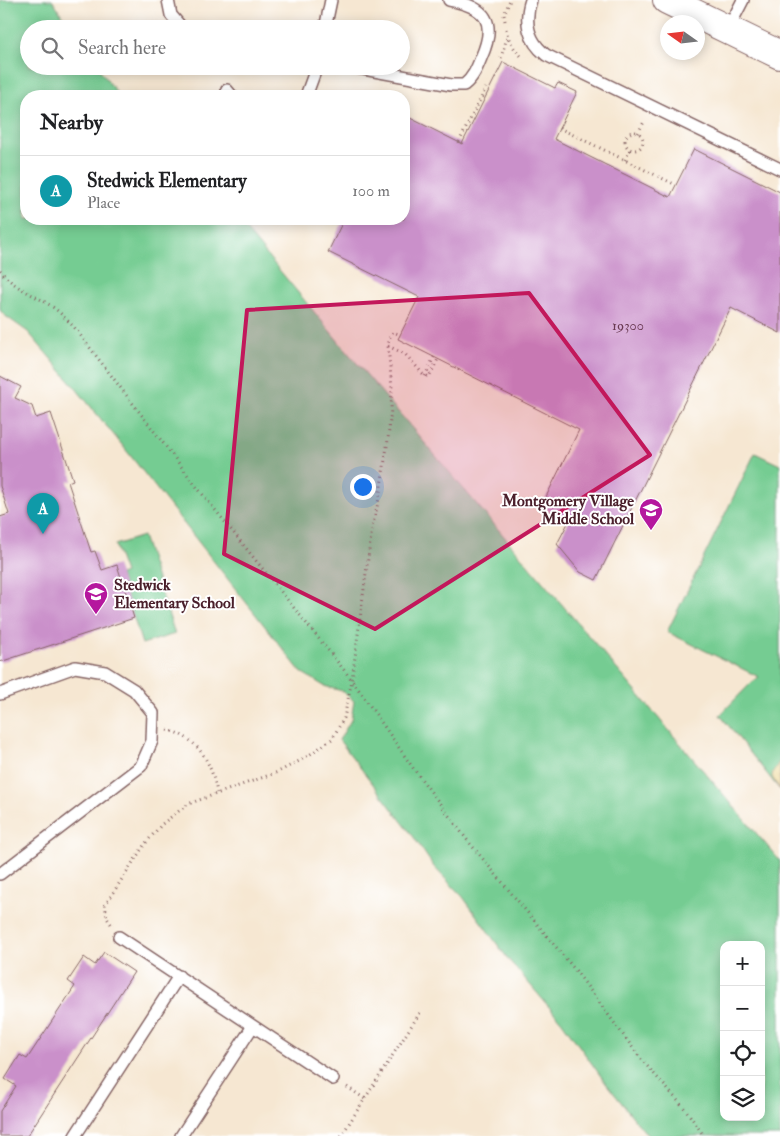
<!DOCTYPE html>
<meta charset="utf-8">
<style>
:root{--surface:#fff;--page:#f2f2f2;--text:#202124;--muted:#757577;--line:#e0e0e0;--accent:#b5179e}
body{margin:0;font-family:"IM FELL Double Pica",serif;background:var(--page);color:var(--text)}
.controls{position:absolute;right:15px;bottom:15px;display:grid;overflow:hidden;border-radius:10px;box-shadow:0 2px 12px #0003}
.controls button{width:45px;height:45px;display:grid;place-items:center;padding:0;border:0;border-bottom:1px solid var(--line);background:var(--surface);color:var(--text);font:25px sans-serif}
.compass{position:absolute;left:660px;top:15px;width:45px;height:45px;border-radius:50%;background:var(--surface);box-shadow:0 2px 12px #0003;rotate:284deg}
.you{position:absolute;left:362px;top:486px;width:18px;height:18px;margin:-12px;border:4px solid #fff;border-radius:50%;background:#1a73e8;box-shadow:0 0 0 8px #1a73e833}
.badge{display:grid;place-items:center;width:32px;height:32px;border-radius:50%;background:var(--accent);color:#fff;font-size:16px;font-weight:700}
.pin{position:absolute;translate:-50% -41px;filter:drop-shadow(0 1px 2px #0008)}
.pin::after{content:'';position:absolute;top:26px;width:18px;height:15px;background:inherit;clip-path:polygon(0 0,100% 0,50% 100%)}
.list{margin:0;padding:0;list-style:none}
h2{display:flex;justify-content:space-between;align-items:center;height:65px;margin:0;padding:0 20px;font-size:21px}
h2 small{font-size:16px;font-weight:400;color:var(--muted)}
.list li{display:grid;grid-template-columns:32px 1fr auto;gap:15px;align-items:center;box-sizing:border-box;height:70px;padding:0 20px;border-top:1px solid var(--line)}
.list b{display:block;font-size:19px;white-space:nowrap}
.list p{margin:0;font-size:16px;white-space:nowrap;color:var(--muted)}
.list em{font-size:16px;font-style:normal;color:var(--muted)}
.icon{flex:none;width:28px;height:28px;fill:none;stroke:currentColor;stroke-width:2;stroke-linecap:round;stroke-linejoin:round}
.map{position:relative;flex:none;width:780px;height:1136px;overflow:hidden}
.search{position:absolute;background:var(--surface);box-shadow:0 2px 12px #0003;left:20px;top:20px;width:390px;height:55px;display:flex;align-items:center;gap:12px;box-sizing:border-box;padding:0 18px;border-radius:28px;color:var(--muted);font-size:19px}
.panel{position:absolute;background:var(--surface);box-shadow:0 2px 12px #0003;left:20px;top:90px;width:390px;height:135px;border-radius:20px}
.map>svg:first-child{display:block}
.green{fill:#74cc92;stroke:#5f765e;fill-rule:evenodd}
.sand{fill:#eeda9e;stroke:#9c7c64}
.building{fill:#ca90ca}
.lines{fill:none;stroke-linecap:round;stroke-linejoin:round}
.lane-casing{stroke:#866565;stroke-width:14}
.secondary-casing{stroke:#866565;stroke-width:30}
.path{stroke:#866565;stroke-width:3;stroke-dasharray:1 4;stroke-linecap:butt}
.lane{stroke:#fff;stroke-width:11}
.secondary{stroke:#fff;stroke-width:28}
.marked{fill:#c2185b;fill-opacity:0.2;stroke:#c2185b;stroke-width:4;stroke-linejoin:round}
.labels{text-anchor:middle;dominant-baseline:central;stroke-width:4;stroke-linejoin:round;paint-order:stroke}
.number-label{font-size:14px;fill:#6a3b53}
.poi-label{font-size:16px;font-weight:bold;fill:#4a1f2b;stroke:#fff;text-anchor:end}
</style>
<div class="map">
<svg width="780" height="1136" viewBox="0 0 780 1136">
<rect width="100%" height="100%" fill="#fff"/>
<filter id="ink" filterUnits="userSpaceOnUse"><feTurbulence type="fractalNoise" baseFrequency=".02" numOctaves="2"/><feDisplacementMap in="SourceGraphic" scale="10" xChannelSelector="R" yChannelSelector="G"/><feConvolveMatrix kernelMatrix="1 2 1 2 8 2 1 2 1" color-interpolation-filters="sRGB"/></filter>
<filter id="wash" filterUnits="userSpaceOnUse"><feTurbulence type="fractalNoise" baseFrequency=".0096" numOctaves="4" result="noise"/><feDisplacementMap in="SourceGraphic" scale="20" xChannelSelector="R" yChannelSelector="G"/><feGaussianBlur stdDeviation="1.12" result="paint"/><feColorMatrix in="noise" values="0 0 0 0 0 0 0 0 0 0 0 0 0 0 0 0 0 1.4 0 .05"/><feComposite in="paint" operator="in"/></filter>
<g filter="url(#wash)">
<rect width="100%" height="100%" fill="#f6e7d2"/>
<!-- green -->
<path class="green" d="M0 0H52L71 29H29V66H97L119 96H26V219H237L344 348 780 861V1136H648L605 1082 562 1022 508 959 463 897 434 867 413 836 339 740 351 720 354 701 342 691 324 686 301 672 122 445 69 380 28 332 4 315 0 310ZM724 945H761V1117H724Z
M755 453 780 465V790L720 715 751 683 759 677 667 632Z
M143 536 175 634 142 644 120 575 125 573 115 545Z"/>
<!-- sand -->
<path class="sand" d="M780 761V790L772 777 773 772Z"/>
<g id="blocks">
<!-- building -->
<path class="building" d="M503 62 555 88 558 83 577 92 554 139 670 197 694 149 780 192V333L731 308 596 580 580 572 557 544 569 521 541 507 579 430 398 339 419 297 328 252 344 219H404V115L462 144Z
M0 376 21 387 15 398 32 406 36 418 51 413 73 480 68 482 91 552 95 551 102 570 117 565 134 618 0 662V517L9 514 0 486Z
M104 952 134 972 27 1136H0V1111L16 1086 5 1079 20 1055 27 1059 75 986 68 981 84 957 95 965Z"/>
</g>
</g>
<g filter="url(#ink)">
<use href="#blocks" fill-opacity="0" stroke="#866565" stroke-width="1"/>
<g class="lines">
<!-- lane casing -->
<g class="lane-casing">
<path id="lane" d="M168 0 171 15 183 29
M531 0C524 21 528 41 546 55L780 169
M325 29 331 0
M728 29 743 0
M347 66 451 85H464C473 78 477 68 481 58 497 22 487 7 449 0
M227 90 232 96
M306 96 317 66
M0 694 75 667 105 672 134 690 153 713 152 741 141 766 0 874
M119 937 253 1026 181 1136
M253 1026 333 1079
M75 1136 179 976"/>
</g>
<!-- secondary casing -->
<g class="secondary-casing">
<path id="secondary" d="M667 0 780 55"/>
</g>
<!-- path -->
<path class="path" d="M505 21 504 15 510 0
M506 29C508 41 515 50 523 58
M501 58 507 37
M559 128 676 185
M625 141a9 9 0 1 1 18 0a9 9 0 1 1-18 0Z
M638 133 645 120
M459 142 486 88
M625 160 630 150
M0 270C15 290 35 294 54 308 61 313 68 321 74 327L200 491 352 680 413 768 468 841 576 971 641 1059 686 1110 704 1136
M388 346 405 354 423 374 429 377 438 359
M425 376 434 357
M167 730C198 737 212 763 217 793
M111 924 107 918 105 905 145 844 162 824 188 804 278 772 305 758 332 739 344 718 352 680 372 528 379 499 388 440 391 409 392 388 388 346 390 337 393 332 401 335
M347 1087 365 1099
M341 1136 421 1011"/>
<!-- lane -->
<use href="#lane" class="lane"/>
<!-- secondary -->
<use href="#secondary" class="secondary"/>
</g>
</g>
<!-- marked area -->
<path class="marked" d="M529 293 650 455 375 629 224 554 247 310Z"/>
<!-- icons -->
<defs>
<g id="school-pin" transform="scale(1.25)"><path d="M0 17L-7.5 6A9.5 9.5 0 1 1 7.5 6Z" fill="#b5179e" stroke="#fff"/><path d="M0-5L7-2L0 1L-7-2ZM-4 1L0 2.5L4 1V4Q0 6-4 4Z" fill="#fff"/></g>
</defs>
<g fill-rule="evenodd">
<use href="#school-pin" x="651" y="510"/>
<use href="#school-pin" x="96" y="594"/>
</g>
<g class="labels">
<!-- number labels -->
<g class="number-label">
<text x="628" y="325">19300</text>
</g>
<!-- poi labels -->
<g class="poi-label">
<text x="634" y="501">Montgomery Village<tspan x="634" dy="18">Middle School</tspan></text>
<text x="114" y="585" text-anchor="start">Stedwick<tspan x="114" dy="18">Elementary School</tspan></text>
</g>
</g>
</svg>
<div class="controls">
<button>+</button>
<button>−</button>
<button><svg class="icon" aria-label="locate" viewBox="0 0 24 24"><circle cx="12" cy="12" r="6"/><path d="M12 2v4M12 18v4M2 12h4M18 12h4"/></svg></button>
<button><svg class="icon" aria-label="layers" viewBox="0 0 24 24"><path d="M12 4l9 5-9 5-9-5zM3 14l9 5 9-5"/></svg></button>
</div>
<svg class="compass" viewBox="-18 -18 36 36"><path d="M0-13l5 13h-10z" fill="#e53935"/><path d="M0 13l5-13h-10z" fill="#757577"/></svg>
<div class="you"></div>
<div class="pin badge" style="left:43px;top:534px;background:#0f9aa8">A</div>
<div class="search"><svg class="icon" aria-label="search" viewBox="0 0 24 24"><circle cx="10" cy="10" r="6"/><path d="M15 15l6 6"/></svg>Search here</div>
<section class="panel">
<h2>Nearby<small></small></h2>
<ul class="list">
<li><span class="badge" style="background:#0f9aa8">A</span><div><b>Stedwick Elementary</b><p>Place</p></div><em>100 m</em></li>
</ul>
</section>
</div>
